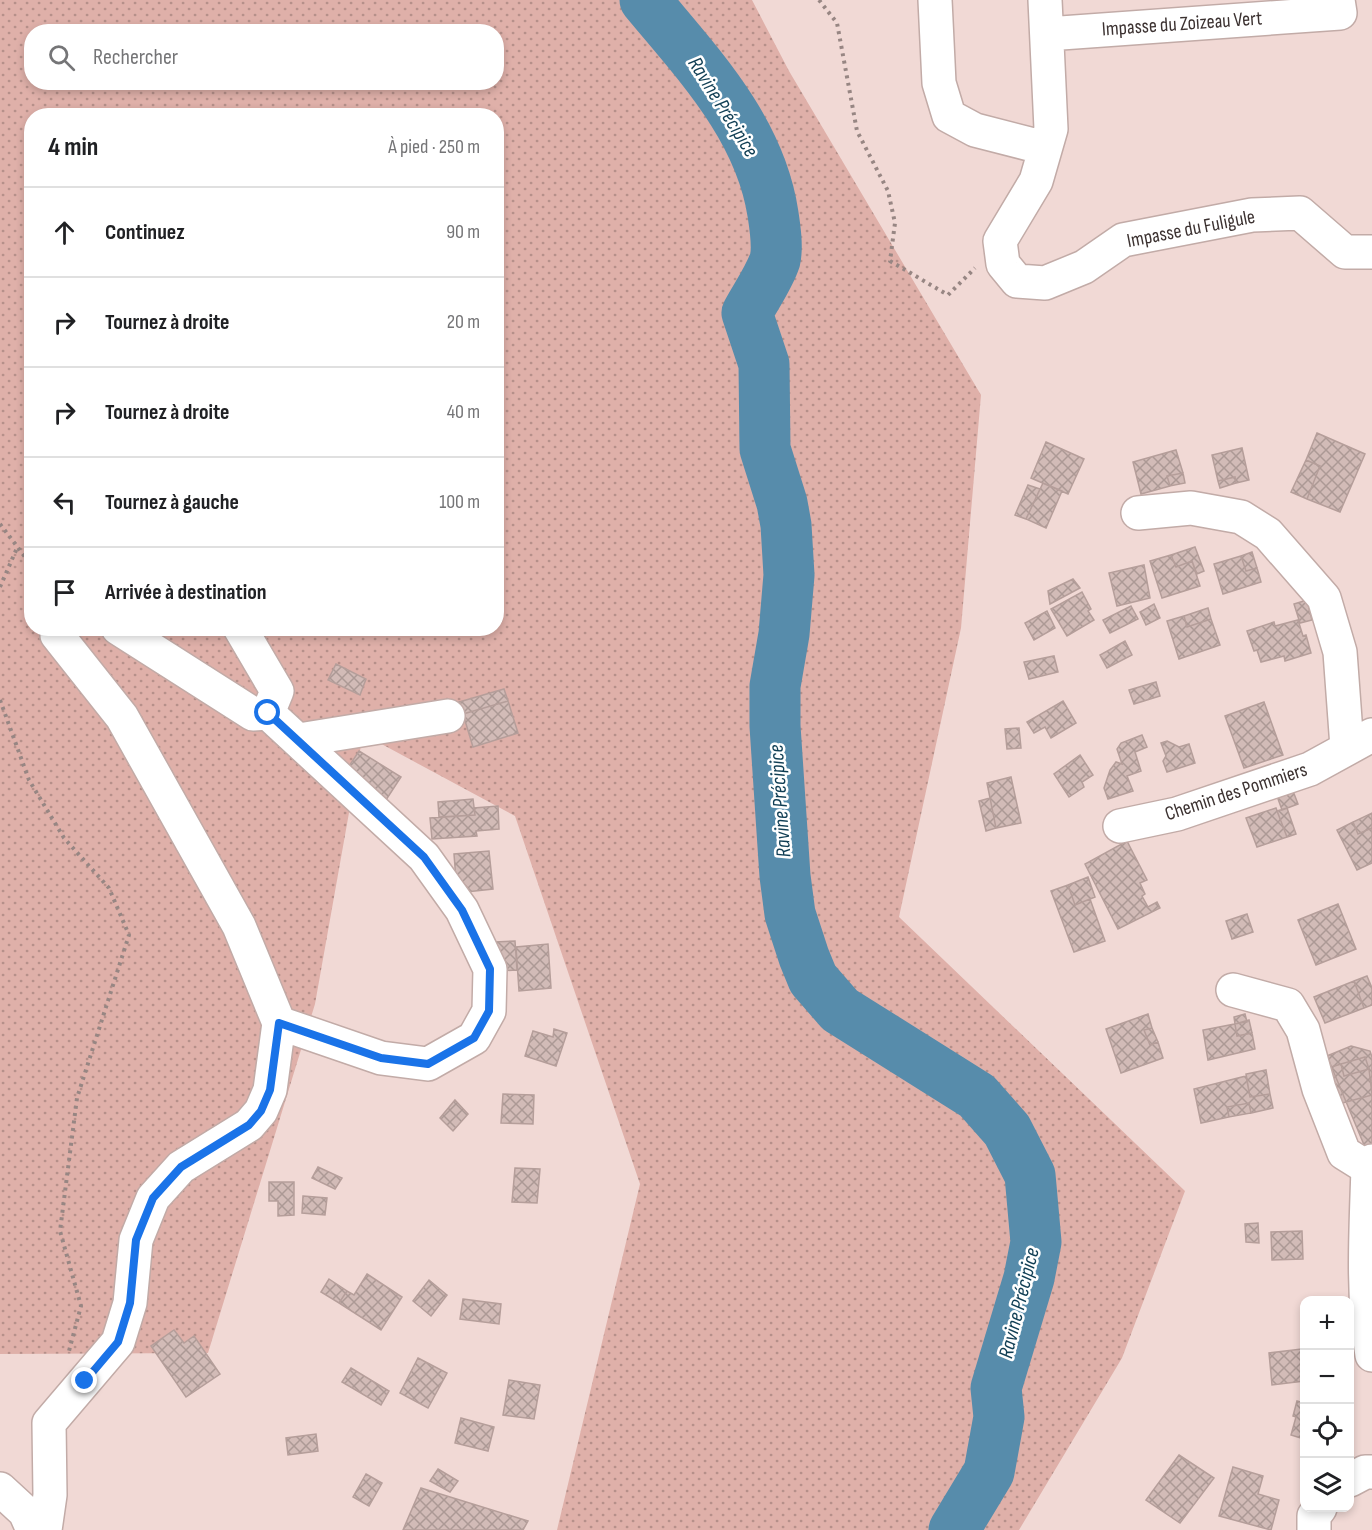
<!DOCTYPE html>
<html lang="fr">
<meta charset="utf-8">
<style>
:root{--surface:#fff;--page:#f2f2f2;--text:#202124;--muted:#757577;--line:#e0e0e0}
body{margin:0;font-family:"Sofia Sans Condensed",sans-serif;background:var(--page);color:var(--text)}
.controls{position:absolute;right:18px;bottom:18px;display:grid;overflow:hidden;border-radius:12px;box-shadow:0 3px 9px #0003}
.controls button{width:54px;height:54px;display:grid;place-items:center;padding:0;border:0;border-bottom:2px solid var(--line);background:var(--surface);color:var(--text);font:30px sans-serif}
.stop{position:absolute;width:18px;height:18px;margin:-14px;border:4px solid #1a73e8;border-radius:50%;background:#fff}
.stop.end{background:#1a73e8;border-color:#fff;box-shadow:0 2px 6px #0008}
.list{margin:0;padding:0;list-style:none}
h2{display:flex;justify-content:space-between;align-items:center;height:78px;margin:0;padding:0 24px;font-size:26px}
h2 small{font-size:20px;font-weight:400;color:var(--muted)}
.list li{display:grid;grid-template-columns:39px 1fr auto;gap:18px;align-items:center;box-sizing:border-box;height:90px;padding:0 24px;border-top:2px solid var(--line)}
.list b{display:block;font-size:22px;white-space:nowrap}
.list em{font-size:20px;font-style:normal;color:var(--muted)}
.icon{flex:none;width:33px;height:33px;fill:none;stroke:currentColor;stroke-width:2;stroke-linecap:round;stroke-linejoin:round}
.map{position:relative;flex:none;width:1372px;height:1530px;overflow:hidden}
.search{position:absolute;background:var(--surface);box-shadow:0 3px 9px #0003;left:24px;top:24px;width:480px;height:66px;display:flex;align-items:center;gap:15px;box-sizing:border-box;padding:0 21px;border-radius:24px;color:var(--muted);font-size:22px}
.panel{position:absolute;background:var(--surface);box-shadow:0 3px 9px #0003;left:24px;top:108px;width:480px;height:528px;border-radius:24px}
.map>svg:first-child{display:block}
.grass{fill:url(#grass-dots);fill-rule:evenodd}
.lines{fill:none;stroke-linecap:round;stroke-linejoin:round}
.river{stroke:#578cab;stroke-width:51}
.building{fill:url(#building-cross-hatch);stroke:#b59e9a;stroke-width:1.5}
.minor-casing{stroke:#c2aba7;stroke-width:36}
.path{stroke:#978683;stroke-width:4;stroke-dasharray:3 4.5;stroke-linecap:butt}
.minor{stroke:#fff;stroke-width:33}
.route{stroke:#1a73e8;stroke-width:8}
.labels{text-anchor:middle;dominant-baseline:central;stroke-width:5;stroke-linejoin:round;paint-order:stroke}
.street-label{font-size:20px;fill:#3c3231;stroke:#fff}
.water-label{font-size:21px;font-style:italic;fill:#103e54;stroke:#fff}
</style>
<div class="map">
<svg width="1372" height="1530" viewBox="0 0 1372 1530">
<defs>
<pattern id="grass-dots" width="8" height="8" patternUnits="userSpaceOnUse" patternTransform="scale(1.5)"><rect width="8" height="8" fill="#dfb0a9"/><path d="M2 2h.1M6 6h.1" fill="none" stroke="#b6908a" stroke-width="1.8" stroke-linecap="round"/></pattern>
<pattern id="building-cross-hatch" width="8" height="8" patternUnits="userSpaceOnUse" patternTransform="scale(1.5)"><rect width="8" height="8" fill="#d2bbb7"/><path d="M0 0l8 8M0 8l8-8" fill="none" stroke="#ac9995"/></pattern>
</defs>
<rect width="100%" height="100%" fill="#f1d9d5"/>
<!-- grass -->
<path class="grass" d="M0 0H752L789 71 981 395 961 628 899 917 1185 1191 1122 1358 1019 1530H557L640 1184 515 816 363 734 315 1004 208 1353 0 1354ZM32 32H496V82H32ZM32 116H496V628H32Z"/>
<g class="lines">
<!-- river -->
<path class="river" d="M645 0C698 64 760 128 773 214 775 227 778 247 775 260 769 278 756 296 747 313L764 364 765 449 782 503 786 525 789 575 784 634 775 686V726L785 876 790 914 804 957 813 979 840 1010 977 1096 1007 1130 1030 1175 1036 1242 1029 1278 996 1388 999 1417 989 1472 954 1530"/>
</g>
<!-- building -->
<path class="building" d="M1317 433 1365 454 1340 512 1307 499 1320 466 1306 460Z
M1046 442 1084 459 1068 494 1031 478Z
M1242 448 1249 480 1236 483 1235 477 1218 481 1212 455Z
M1176 450 1183 473 1167 476 1170 486 1141 494 1133 462Z
M1306 460 1320 466 1307 499 1291 492Z
M1183 473 1185 483 1170 486 1167 476Z
M1235 477 1236 483 1220 488 1218 481Z
M1043 483 1062 491 1046 528 1026 519Z
M1028 485 1040 489 1026 519 1015 515Z
M1195 547 1204 571 1197 574 1192 561 1176 567 1171 555Z
M1252 552 1257 568 1246 571 1241 556Z
M1171 555 1176 567 1192 561 1200 586 1162 598 1150 561Z
M1241 556 1246 571 1257 568 1261 582 1223 594 1214 564Z
M1144 565 1150 598 1117 606 1109 573Z
M1073 579 1080 588 1050 604 1048 591Z
M1082 592 1091 609 1088 611 1094 620 1067 636 1051 609Z
M1307 600 1312 620 1300 623 1294 604Z
M1154 604 1160 618 1146 625 1140 612Z
M1131 606 1138 619 1110 633 1103 620Z
M1208 608 1211 619 1187 627 1184 616Z
M1047 611 1055 628 1034 640 1025 623Z
M1184 616 1187 627 1211 619 1220 645 1179 659 1167 621Z
M1298 620 1303 636 1306 635 1311 653 1285 661 1284 656 1261 662 1257 650 1254 651 1247 631 1274 622 1275 626Z
M1125 641 1132 655 1107 668 1100 655Z
M1054 656 1058 672 1029 679 1024 662Z
M336 664 366 679 360 695 328 680Z
M1156 682 1160 696 1134 704 1129 690Z
M504 689 508 701 463 714 459 702Z
M508 701 518 733 473 747 463 714Z
M1063 701 1076 723 1051 738 1045 727 1034 733 1027 722Z
M1264 702 1283 755 1244 768 1225 716Z
M1019 728 1021 748 1007 749 1005 729Z
M1142 735 1147 747 1135 752 1141 771 1127 776 1133 791 1108 799 1104 788 1110 770 1116 762 1122 764 1117 749 1121 743Z
M1167 741 1179 747 1189 744 1195 763 1167 772 1163 761 1166 756 1161 743Z
M359 751 401 777 384 803 342 777Z
M1080 755 1093 775 1082 782 1084 787 1069 797 1054 774Z
M1011 777 1021 823 996 828 987 783Z
M1293 791 1298 804 1282 810 1277 796Z
M990 798 996 828 986 831 979 801Z
M473 799 475 815 439 817 438 802Z
M498 806 499 829 476 831 477 836 432 839 430 818 475 815 474 808Z
M1276 808 1287 837 1257 847 1246 818Z
M1287 808 1296 834 1287 837 1277 811Z
M1372 813V828L1358 834 1353 822Z
M1353 822 1358 834 1372 828V863L1357 870 1337 830Z
M1127 841 1147 880 1140 883 1145 894 1142 896 1148 907 1157 902 1160 908 1118 929 1085 864Z
M489 851 493 889 457 893 454 854Z
M1088 877 1095 897 1075 905 1068 885Z
M1068 885 1075 905 1090 899 1105 941 1074 952 1051 891Z
M1338 904 1356 949 1316 965 1298 920Z
M1247 914 1253 932 1232 939 1226 921Z
M515 941 517 970 498 971 495 942Z
M548 944 551 988 519 991 516 947Z
M1367 976 1372 988V1005L1364 1008 1354 981Z
M1354 981 1364 1008 1325 1023 1314 997Z
M1148 1014 1152 1028 1144 1030 1150 1045 1158 1042 1163 1058 1121 1073 1106 1029Z
M1245 1014 1247 1022 1235 1024 1234 1017Z
M1249 1020 1252 1033 1237 1036 1235 1024Z
M1235 1024 1237 1036 1252 1033 1255 1049 1208 1060 1203 1030Z
M1152 1028 1158 1042 1150 1045 1144 1030Z
M554 1029 567 1033 556 1066 525 1056 533 1031 553 1037Z
M1351 1046 1370 1051 1372 1057V1148L1367 1152 1327 1056Z
M1365 1057 1369 1069 1344 1076 1341 1064Z
M1341 1064 1344 1076 1369 1069 1372 1095 1335 1105 1325 1069Z
M1266 1070 1270 1094 1250 1097 1246 1074Z
M1246 1076 1250 1097 1270 1094 1273 1108 1251 1113 1249 1103 1227 1107 1229 1117 1201 1123 1194 1089Z
M503 1094 534 1095 533 1124 501 1123Z
M455 1100 468 1114 453 1131 440 1118Z
M1249 1103 1251 1113 1229 1117 1227 1107Z
M318 1167 342 1178 335 1189 312 1178Z
M515 1168 540 1169 537 1203 512 1202Z
M269 1182H294V1215L278 1216V1201H269Z
M303 1196 327 1198 325 1215 302 1213Z
M1258 1223 1259 1243 1246 1242 1245 1224Z
M1302 1231 1303 1259 1272 1260 1271 1232Z
M367 1274 402 1297 381 1330 339 1303 347 1291 354 1295Z
M329 1279 347 1291 339 1303 321 1292Z
M429 1280 447 1295 431 1316 413 1301Z
M463 1299 501 1304 499 1324 460 1319Z
M174 1330 184 1343 194 1336 220 1374 186 1397 151 1346Z
M1301 1349 1304 1381 1272 1385 1269 1353Z
M418 1358 447 1373 428 1408 400 1393Z
M351 1368 389 1391 381 1405 342 1382Z
M509 1380 540 1385 534 1419 503 1415Z
M1297 1401 1304 1403V1439L1291 1435 1296 1417 1293 1416Z
M461 1418 494 1427 488 1451 455 1443Z
M316 1434 318 1451 288 1455 286 1438Z
M1179 1455 1214 1478 1180 1523 1146 1500Z
M1233 1467 1263 1476 1258 1494 1279 1500 1271 1530 1219 1516Z
M438 1469 458 1481 450 1492 430 1481Z
M366 1474 382 1483 369 1506 353 1497Z
M421 1488 528 1521 523 1530H403Z"/>
<g class="lines">
<!-- minor casing -->
<g class="minor-casing">
<path id="minor" d="M935 0 939 83 949 116 975 130 1045 148
M1045 0 1051 129 1036 181 1000 241 1003 264 1017 281 1045 283 1084 267 1123 240 1252 215 1300 213 1345 252H1372
M1047 34 1340 13 1338 0
M1138 513 1191 508 1241 517 1268 534 1324 598 1340 652 1347 747
M58 628 57 635 122 717 239 926 279 1023
M118 628 253 714 268 713 277 691 240 628
M299 740 448 716
M1120 826 1177 814 1310 769 1372 735
M1233 990 1288 1005 1303 1030 1319 1089 1344 1153 1368 1168
M1372 1161 1368 1168C1366 1231 1362 1293 1372 1355
M1350 1480 1365 1472H1372
M0 1489 25 1512 33 1530
M45 1530 50 1495 49 1423 118 1342 130 1303 136 1240 153 1198 181 1167 249 1125 261 1111 270 1090 279 1023 381 1058 428 1064 474 1038 489 1011 490 969 462 910 424 857 268 713
M1314 1530V1516L1320 1508"/>
</g>
<!-- path -->
<path class="path" d="M819 0 837 23 857 131 888 191 895 223 890 261 948 295 975 268
M0 524 32 566
M0 587 17 548
M0 700 29 780 64 838 109 888 129 935 77 1098 60 1231 81 1306 69 1351"/>
<!-- minor -->
<use href="#minor" class="minor"/>
</g>
<g class="lines">
<!-- route -->
<path class="route" d="M85 1381 118 1342 130 1303 136 1240 153 1198 181 1167 249 1125 261 1111 270 1090 279 1023 381 1058 428 1064 474 1038 489 1011 490 969 462 910 424 857 268 713"/>
</g>
<g class="labels">
<!-- street labels -->
<g class="street-label">
<text transform="translate(1182 24) rotate(-4)">Impasse du Zoizeau Vert</text>
<text transform="translate(1191 229) rotate(-11)">Impasse du Fuligule</text>
<text transform="translate(1236 792) rotate(-18)">Chemin des Pommiers</text>
</g>
<!-- water labels -->
<g class="water-label">
<text transform="translate(723 107) rotate(58)">Ravine Précipice</text>
<text transform="translate(780 801) rotate(-94)">Ravine Précipice</text>
<text transform="translate(1019 1303) rotate(-76)">Ravine Précipice</text>
</g>
</g>
</svg>
<div class="controls">
<button>+</button>
<button>−</button>
<button><svg class="icon" aria-label="locate" viewBox="0 0 24 24"><circle cx="12" cy="12" r="6"/><path d="M12 2v4M12 18v4M2 12h4M18 12h4"/></svg></button>
<button><svg class="icon" aria-label="layers" viewBox="0 0 24 24"><path d="M12 4l9 5-9 5-9-5zM3 14l9 5 9-5"/></svg></button>
</div>
<div class="stop" style="left:268px;top:713px"></div>
<div class="stop end" style="left:85px;top:1381px"></div>
<div class="search"><svg class="icon" aria-label="search" viewBox="0 0 24 24"><circle cx="10" cy="10" r="6"/><path d="M15 15l6 6"/></svg>Rechercher</div>
<section class="panel">
<h2>4 min<small>À pied · 250 m</small></h2>
<ul class="list">
<li><svg class="icon" aria-label="ahead" viewBox="0 0 24 24"><path d="M12 20V5M6 11l6-6 6 6"/></svg><div><b>Continuez</b></div><em>90 m</em></li>
<li><svg class="icon" aria-label="right" viewBox="0 0 24 24"><path d="M7 20v-9h11M14 6l5 5-5 5"/></svg><div><b>Tournez à droite</b></div><em>20 m</em></li>
<li><svg class="icon" aria-label="right" viewBox="0 0 24 24"><path d="M7 20v-9h11M14 6l5 5-5 5"/></svg><div><b>Tournez à droite</b></div><em>40 m</em></li>
<li><svg class="icon" aria-label="left" viewBox="0 0 24 24"><path d="M17 20v-9H6M10 6l-5 5 5 5"/></svg><div><b>Tournez à gauche</b></div><em>100 m</em></li>
<li><svg class="icon" aria-label="arrive" viewBox="0 0 24 24"><path d="M6 21V4h12l-3 4 3 4H6"/></svg><div><b>Arrivée à destination</b></div></li>
</ul>
</section>
</div>
